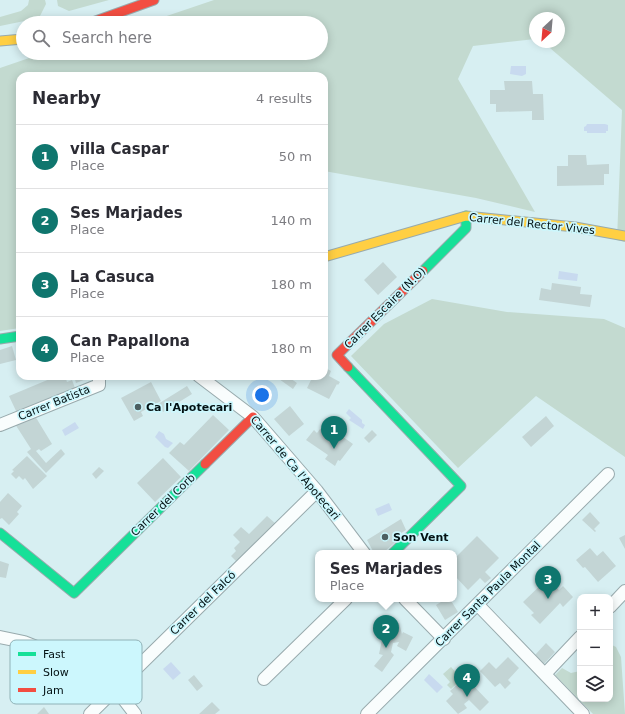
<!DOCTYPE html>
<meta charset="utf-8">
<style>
:root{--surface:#fff;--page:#f2f2f3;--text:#2b2b33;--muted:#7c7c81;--line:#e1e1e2;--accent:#0f766e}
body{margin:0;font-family:"DejaVu Sans",sans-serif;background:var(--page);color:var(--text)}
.controls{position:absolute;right:12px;bottom:12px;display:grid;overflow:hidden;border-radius:8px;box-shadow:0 2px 10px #0003}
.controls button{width:36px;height:36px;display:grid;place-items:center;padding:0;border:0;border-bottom:1px solid var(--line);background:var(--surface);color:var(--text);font:20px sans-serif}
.compass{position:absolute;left:529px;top:12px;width:36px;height:36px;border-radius:50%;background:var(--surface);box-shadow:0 2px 10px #0003;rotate:206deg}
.you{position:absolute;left:262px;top:395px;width:14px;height:14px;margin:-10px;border:3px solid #fff;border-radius:50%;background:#1a73e8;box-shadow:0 0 0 6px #1a73e833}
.badge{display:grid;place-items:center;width:26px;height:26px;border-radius:50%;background:var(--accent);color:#fff;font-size:13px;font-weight:700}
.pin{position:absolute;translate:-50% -33px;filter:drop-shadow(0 1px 2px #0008)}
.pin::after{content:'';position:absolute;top:21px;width:14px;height:12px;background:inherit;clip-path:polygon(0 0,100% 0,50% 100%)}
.popup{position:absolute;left:315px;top:550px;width:142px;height:52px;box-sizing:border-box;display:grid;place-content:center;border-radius:8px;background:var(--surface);filter:drop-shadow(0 1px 3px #0005);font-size:13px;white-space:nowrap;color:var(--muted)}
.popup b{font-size:15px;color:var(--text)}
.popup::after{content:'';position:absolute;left:50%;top:100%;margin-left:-8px;border:8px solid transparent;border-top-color:var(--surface)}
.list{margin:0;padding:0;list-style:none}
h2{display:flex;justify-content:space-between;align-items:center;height:52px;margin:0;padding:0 16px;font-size:17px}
h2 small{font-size:13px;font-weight:400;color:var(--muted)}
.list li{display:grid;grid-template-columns:26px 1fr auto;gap:12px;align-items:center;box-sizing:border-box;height:64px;padding:0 16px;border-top:1px solid var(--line)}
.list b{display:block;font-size:15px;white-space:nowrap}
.list p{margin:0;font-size:13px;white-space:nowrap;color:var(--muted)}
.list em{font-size:13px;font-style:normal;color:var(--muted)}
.icon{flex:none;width:22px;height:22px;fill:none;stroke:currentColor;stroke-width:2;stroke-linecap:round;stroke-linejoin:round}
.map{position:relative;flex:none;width:625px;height:714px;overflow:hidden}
.search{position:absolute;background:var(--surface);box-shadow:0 2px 10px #0003;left:16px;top:16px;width:312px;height:44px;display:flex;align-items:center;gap:10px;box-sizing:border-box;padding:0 14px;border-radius:22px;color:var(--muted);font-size:15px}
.panel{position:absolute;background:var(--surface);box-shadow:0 2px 10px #0003;left:16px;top:72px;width:312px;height:308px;border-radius:12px}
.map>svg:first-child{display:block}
.green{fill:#c3dad0}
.water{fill:#c8daef}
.building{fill:#c3d5d5}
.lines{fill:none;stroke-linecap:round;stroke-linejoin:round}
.street-casing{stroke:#98aaad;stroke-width:14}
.fast-casing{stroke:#98aaad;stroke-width:11}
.slow-casing{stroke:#98aaad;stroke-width:11}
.jam-casing{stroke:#98aaad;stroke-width:11}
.street{stroke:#f9fdfd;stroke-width:12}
.fast{stroke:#16e098;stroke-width:9}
.slow{stroke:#ffcf43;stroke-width:9}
.jam{stroke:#f24e42;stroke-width:9}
.poi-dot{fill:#4d5f61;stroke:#ccf7fd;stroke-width:1.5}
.labels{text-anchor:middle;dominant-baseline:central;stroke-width:3.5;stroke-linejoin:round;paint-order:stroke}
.street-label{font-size:11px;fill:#031113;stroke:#ccf7fd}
.poi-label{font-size:11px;font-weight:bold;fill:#031113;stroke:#ccf7fd;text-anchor:start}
.key{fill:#ccf7fd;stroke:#90b2b7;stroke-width:1}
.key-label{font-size:11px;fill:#031113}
</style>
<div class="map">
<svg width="625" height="714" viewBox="0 0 625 714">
<rect width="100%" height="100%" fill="#d7eff2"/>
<!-- green -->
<path class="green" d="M29 0H45L46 4 39 18 0 26V17L21 11 28 5Z
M57 0H109L69 11 58 6Z
M214 0H625V242L617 240 622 110 543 42H559V18H535V39L473 46 458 79 535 212 476 198 324 171V76H20V328L0 331V68L35 56 53 53H321V23H146Z
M432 299 507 312 604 319 625 328V457L536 396 458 468 351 356 384 324Z
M612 645 616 647 621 657 625 714H593L555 675 562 668 571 673 580 671V699H610V646Z
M451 667 462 679 451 689 447 685 450 682 443 674Z"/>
<!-- water -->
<path class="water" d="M511 66H526V74L522 76 510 74Z
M587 124H605L608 125V131H606V133H587V131H584V127L586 126Z
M559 271 578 274 577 281 558 279Z
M349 409 362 420V423L365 425 363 429 349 420 351 418 346 413Z
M75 422 79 428 65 436 62 430Z
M159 431 164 434 166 439 173 443 168 448 165 447 155 437Z
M389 503 392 510 378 516 375 509Z
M171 662 181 673 173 680 163 669Z
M429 674 443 687 437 693 424 680Z"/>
<!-- building -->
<path class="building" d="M504 81H532L533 94H543L544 120H532V111L496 112V104H490V90H505Z
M568 155H586L587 165 609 164V174H604V185L557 186V166H568Z
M383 262 397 277 378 295 364 280Z
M552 283 581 287 580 294 592 295 590 307 539 300 541 288 551 290Z
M12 346 16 360 0 364V350Z
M324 367 331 371 329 376 340 382 338 385 337 384 329 399 307 388 311 380 308 378 310 376H324Z
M57 376H65L67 382 72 380 75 388 17 413 9 396Z
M74 376H94L76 383Z
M281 376H287L297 383 293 389 279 379Z
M151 382 161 401 141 412 143 416 134 421 121 398Z
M187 386 192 394 163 412 158 404Z
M290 406 304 424 289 436 274 419Z
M213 415 229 430 189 471 169 453 180 442 184 445Z
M35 416 52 444 41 451 39 449 36 451 46 463 61 449 65 454 46 473 27 452 31 449 15 424Z
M546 416 554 426 531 447 522 437Z
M326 425 353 444 340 461 338 460 335 466 325 459 328 455 306 440 314 430 317 433 320 429 323 430Z
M372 430 377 435 369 443 364 438Z
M27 456 47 476 33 489 25 478 23 480 19 476 16 479 11 474 14 471 12 470Z
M163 458 181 477 155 502 137 483Z
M99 467 104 471 96 479 92 474Z
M8 493 22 506 17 512 19 514 9 525 2 518 0 519V502Z
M590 512 600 523 594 529 596 531 595 532 582 520Z
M267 516 276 524 238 563 231 556 236 551 234 548 240 542 233 535 241 527 249 534Z
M401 519 406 530 398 535 399 539 383 553H374L367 540Z
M625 535V549L619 538Z
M477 536 499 558 485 572 491 578 485 583 480 578 468 590 454 575V559Z
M590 548 597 556 603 551 616 566 598 582 585 567 583 568 576 560Z
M0 561 9 564 6 578 0 577Z
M547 579 559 590 563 586 573 597 563 607 560 603 540 624 531 615 534 613 523 602Z
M446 599H450L458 612 445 620 436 605Z
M399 623 402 634 403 632 413 637 406 651 397 646 399 642 393 643 391 652 394 655 382 672 374 666 383 655 379 654 382 639 387 640 384 627Z
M546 643 555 652 544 664 535 655Z
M508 657 519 668 508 680 511 683 505 689 500 683 495 687 480 671 489 662 496 669Z
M194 675 203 686 197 691 188 680Z
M463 679 466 682 468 680 489 702 480 711 469 700 464 704 467 708 458 714 446 701 453 694 450 691Z
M212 702 220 710 215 714H199Z
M44 707 49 714H37Z"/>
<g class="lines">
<!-- street casing -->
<g class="street-casing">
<path id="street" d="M199 376 253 417 317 491 364 553
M0 425 99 385V376
M405 599 444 639
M478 605 583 714
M610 607 625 591
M0 637 24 642 62 657 108 679 135 714
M545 674 580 637
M264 679 346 599
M90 714 317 491
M367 714 608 474"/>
</g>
<!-- fast casing -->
<g class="fast-casing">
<path id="fast" d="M423 271 466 228V216
M0 339 20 336
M348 367 461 486 393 553
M0 533 74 593 205 464"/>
</g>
<!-- slow casing -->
<g class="slow-casing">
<path id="slow" d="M0 41 23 39
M324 257 466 216 575 227 625 236"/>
</g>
<!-- jam casing -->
<g class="jam-casing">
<path id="jam" d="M90 23 154 0
M348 367 337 355 423 271
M205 464 253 417"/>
</g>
<!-- street -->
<use href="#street" class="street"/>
<!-- fast -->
<use href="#fast" class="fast"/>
<!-- slow -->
<use href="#slow" class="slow"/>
<!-- jam -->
<use href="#jam" class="jam"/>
</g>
<!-- markers -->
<g class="poi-dot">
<circle cx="138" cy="407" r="4"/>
<circle cx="385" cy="537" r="4"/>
</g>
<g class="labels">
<!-- street labels -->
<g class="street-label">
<text transform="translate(532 224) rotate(6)">Carrer del Rector Vives</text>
<text transform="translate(385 308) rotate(-45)">Carrer Escaire (N.O)</text>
<text transform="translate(54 403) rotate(-22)">Carrer Batista</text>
<text transform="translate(295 468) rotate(50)">Carrer de Ca l'Apotecari</text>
<text transform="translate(163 505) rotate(-44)">Carrer del Corb</text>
<text transform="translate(488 594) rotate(-45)">Carrer Santa Paula Montal</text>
<text transform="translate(203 603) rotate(-44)">Carrer del Falcó</text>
</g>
<!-- poi labels -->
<g class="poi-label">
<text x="146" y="407">Ca l'Apotecari</text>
<text x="393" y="537">Son Vent</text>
</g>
</g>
<!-- legend -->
<rect x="10" y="640" width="132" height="64" rx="6" class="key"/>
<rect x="18" y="652" width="18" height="4" fill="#16e098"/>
<rect x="18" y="670" width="18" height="4" fill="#ffcf43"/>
<rect x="18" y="688" width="18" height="4" fill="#f24e42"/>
<g class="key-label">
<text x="43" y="658">Fast</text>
<text x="43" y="676">Slow</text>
<text x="43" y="694">Jam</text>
</g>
</svg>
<div class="controls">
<button>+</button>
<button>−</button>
<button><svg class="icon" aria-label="layers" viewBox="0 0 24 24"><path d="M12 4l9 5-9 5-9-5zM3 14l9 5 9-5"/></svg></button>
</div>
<svg class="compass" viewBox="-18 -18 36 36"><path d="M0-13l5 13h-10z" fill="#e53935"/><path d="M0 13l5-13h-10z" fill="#7c7c81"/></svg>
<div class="you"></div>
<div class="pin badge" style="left:334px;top:449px">1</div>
<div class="pin badge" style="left:386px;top:648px">2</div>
<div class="popup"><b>Ses Marjades</b>Place</div>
<div class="pin badge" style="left:548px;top:599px">3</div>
<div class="pin badge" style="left:467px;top:697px">4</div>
<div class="search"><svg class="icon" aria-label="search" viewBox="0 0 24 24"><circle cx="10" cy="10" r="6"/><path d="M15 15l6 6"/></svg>Search here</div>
<section class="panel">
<h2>Nearby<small>4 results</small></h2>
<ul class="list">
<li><span class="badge">1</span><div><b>villa Caspar</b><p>Place</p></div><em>50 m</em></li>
<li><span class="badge">2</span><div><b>Ses Marjades</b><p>Place</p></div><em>140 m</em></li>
<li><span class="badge">3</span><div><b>La Casuca</b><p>Place</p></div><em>180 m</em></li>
<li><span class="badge">4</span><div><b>Can Papallona</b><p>Place</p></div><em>180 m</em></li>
</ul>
</section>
</div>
